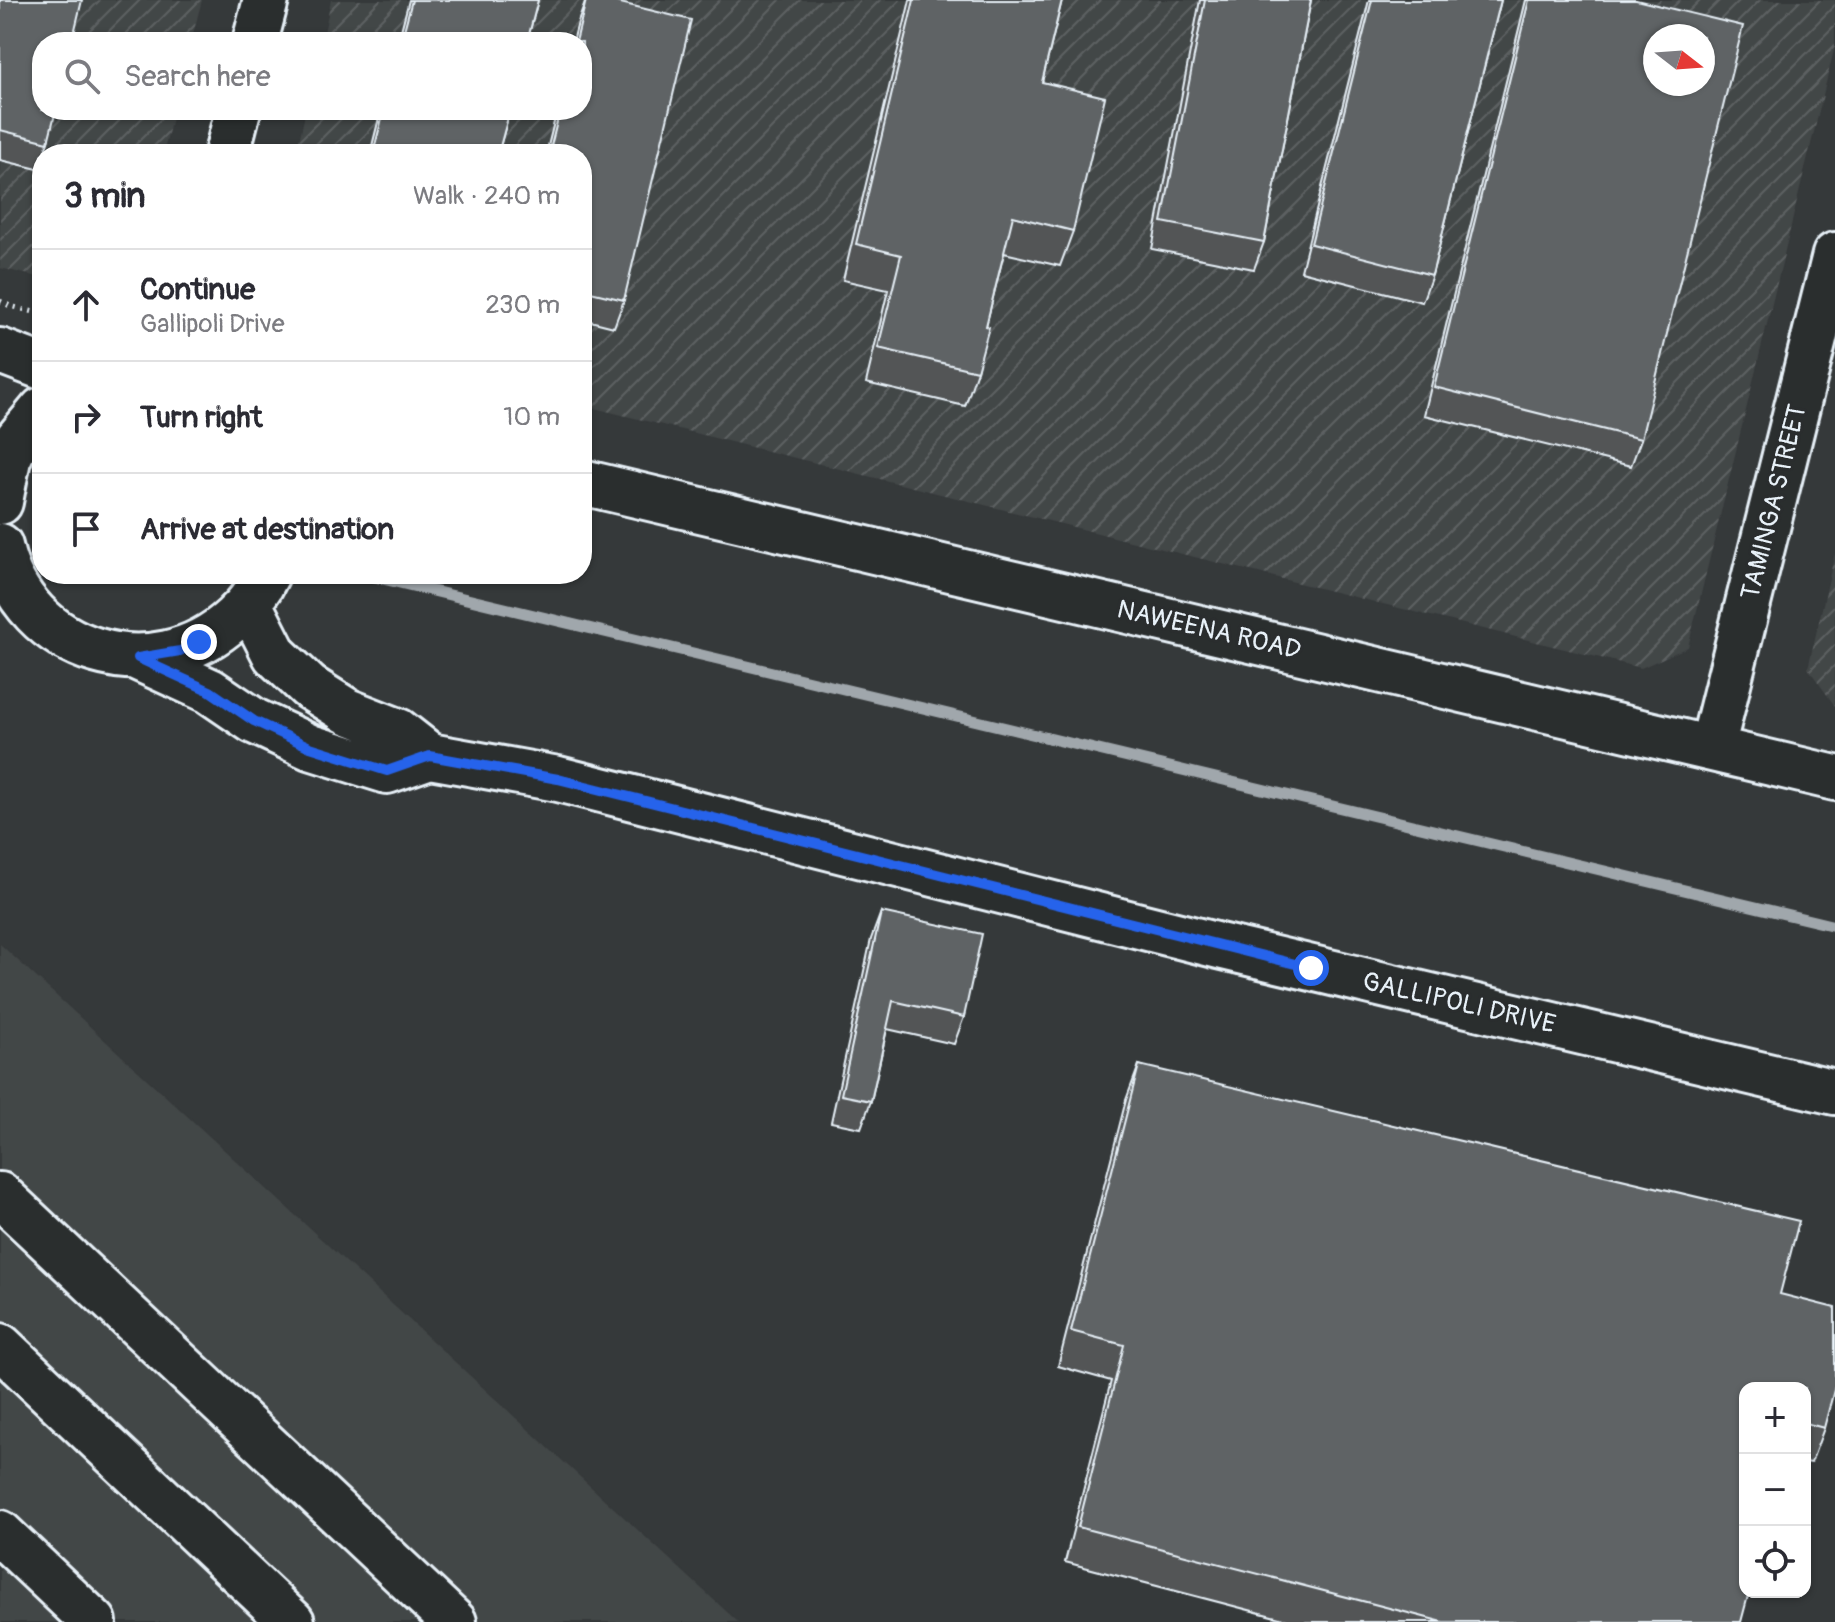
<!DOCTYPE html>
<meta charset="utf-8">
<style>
:root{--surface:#fff;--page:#f7f7f7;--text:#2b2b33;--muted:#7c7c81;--line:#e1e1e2}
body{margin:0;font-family:Pangolin,sans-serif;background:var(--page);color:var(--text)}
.controls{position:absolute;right:24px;bottom:24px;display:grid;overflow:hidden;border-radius:16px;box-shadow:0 2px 6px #0004}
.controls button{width:72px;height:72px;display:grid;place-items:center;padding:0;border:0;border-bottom:2px solid var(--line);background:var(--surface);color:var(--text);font:40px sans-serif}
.compass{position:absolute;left:1643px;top:24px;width:72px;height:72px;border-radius:50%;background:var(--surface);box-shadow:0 2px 6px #0004;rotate:107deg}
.stop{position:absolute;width:24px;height:24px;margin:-18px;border:6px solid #2563eb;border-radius:50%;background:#fff}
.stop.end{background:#2563eb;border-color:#fff;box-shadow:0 2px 8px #0008}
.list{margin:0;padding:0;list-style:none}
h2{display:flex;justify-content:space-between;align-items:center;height:104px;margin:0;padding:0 32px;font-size:34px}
h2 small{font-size:26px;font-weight:400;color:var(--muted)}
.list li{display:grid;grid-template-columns:52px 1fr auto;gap:24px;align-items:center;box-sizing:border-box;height:112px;padding:0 32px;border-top:2px solid var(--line)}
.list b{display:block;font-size:30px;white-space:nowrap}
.list p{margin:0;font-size:26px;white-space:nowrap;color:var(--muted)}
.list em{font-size:26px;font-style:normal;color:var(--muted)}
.icon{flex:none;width:44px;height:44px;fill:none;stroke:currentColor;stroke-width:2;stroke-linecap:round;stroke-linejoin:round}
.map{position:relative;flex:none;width:1835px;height:1622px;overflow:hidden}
.search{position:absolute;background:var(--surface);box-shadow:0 2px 6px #0004;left:32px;top:32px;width:560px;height:88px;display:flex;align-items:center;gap:20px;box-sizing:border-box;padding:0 28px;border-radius:32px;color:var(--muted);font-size:30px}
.panel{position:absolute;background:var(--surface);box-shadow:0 2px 6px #0004;left:32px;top:144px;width:560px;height:440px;border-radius:32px}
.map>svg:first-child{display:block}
.built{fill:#424647}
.industrial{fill:url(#industrial-furrows);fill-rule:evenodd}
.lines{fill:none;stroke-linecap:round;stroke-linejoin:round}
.stream{stroke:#a0a7ac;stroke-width:11}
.minor-casing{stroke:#e8f1f8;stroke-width:50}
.path{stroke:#e8f1f8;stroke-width:5;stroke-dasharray:2 6;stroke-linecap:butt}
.minor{stroke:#2a2d2e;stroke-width:44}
.wall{fill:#525557;stroke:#e8f1f8;stroke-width:2}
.building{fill:#5f6365;stroke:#e8f1f8;stroke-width:2;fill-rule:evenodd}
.route{stroke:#2563eb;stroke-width:10}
.labels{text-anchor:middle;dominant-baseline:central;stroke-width:6;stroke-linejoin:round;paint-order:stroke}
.street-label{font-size:26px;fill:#e8f1f8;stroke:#2a2d2e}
</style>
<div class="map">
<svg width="1835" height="1622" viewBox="0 0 1835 1622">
<defs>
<pattern id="industrial-furrows" width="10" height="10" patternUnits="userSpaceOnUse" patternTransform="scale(2)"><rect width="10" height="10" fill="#424647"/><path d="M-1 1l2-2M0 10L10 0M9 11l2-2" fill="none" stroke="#5d6162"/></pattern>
</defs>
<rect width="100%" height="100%" fill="#35393a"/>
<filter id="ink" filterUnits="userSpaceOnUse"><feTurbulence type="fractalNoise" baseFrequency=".0125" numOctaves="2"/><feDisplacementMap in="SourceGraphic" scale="16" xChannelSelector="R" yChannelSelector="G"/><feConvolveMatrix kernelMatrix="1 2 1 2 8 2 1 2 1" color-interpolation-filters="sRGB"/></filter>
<g filter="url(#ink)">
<!-- built -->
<path class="built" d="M0 944 738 1622H0Z"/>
<!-- industrial -->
<path class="industrial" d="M0 0H202L191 42H42V110H174L163 154H42V278L0 268Z
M331 0H1835V46L1688 647 1641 668 582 405V154H296L306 110H582V42H322ZM1655 36H1703V84H1655Z
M1835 553V706L1808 668Z"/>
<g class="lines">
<!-- stream -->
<path class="stream" d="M362 574 1835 926"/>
<!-- minor casing -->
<g class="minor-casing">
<path id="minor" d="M255 42 266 0
M227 154 238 110
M0 351 42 367
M582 482 1835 778
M0 502 8 459 17 440 42 410
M0 546C23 654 154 692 234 618 248 605 259 591 267 574
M249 604 275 655 309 687 347 711 398 731 430 756 558 779 1219 946 1835 1092
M138 658 210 691 254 721 310 747 387 771 430 756
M1712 748 1835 255
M0 1195 454 1622
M0 1346 292 1622
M0 1533 94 1622"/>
</g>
<!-- path -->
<path class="path" d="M0 301 10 306 42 314"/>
<!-- minor -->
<use href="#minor" class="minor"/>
</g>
<!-- wall -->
<path class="wall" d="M0 0 48 142 44 154H42V159L38 169 0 160Z
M409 0H538L527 42H398Z
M586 0H608L624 300 614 327 582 319V154H546L557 110H582V42H573L578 22Z
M910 0H1062L1042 82 1073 231 1060 266 1004 253 986 326 977 371 965 406 866 383 888 290 843 280Z
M1200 0H1311L1264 242 1254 269 1152 249Z
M1369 0H1501L1432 275 1422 302 1301 271Z
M1526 0H1636L1641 439 1631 466 1424 415Z
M381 110H510L498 154H370Z
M881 912 964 1017 954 1044 887 1029 871 1101 861 1128 831 1122 871 939Z
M1139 1065 1780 1294 1824 1428 1811 1463 1805 1462V1388H1745L1741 1622H1295L1065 1562 1111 1381 1058 1366 1126 1100Z"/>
<!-- building -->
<path class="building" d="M0 0H82L72 42H42V110H56L48 142 0 130Z
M412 0H538L527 42H401Z
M586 0H608L691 20 624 300 582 290V154H549L560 110H582V42H576Z
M914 0H1062L1042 82 1105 97 1073 231 1013 216 986 326 989 327 977 371 878 348 901 255 856 244Z
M1205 0H1311L1264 242 1162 222Z
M1372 0H1501L1432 275 1311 244Z
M1529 0H1636L1743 26 1641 439 1434 387ZM1655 36H1703V84H1655Z
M384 110H510L498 154H373Z
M881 912 982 934 964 1017 893 1001 871 1101 841 1095Z
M1139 1065 1799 1221 1780 1294 1835 1308V1386L1824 1428 1805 1423V1388H1745V1592H1749L1741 1622H1443L1078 1527 1124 1345 1071 1331Z"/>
</g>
<g class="lines" filter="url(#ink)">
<!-- route -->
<path class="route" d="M199 642 180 651 138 658 210 691 254 721 310 747 387 771 430 756 558 779 1311 968"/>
</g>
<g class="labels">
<!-- street labels -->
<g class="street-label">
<text transform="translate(1774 502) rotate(-76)">TAMINGA STREET</text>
<text transform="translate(1209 630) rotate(13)">NAWEENA ROAD</text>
<text transform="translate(1459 1003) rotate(13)">GALLIPOLI DRIVE</text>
</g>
</g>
</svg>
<div class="controls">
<button>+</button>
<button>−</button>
<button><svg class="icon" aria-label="locate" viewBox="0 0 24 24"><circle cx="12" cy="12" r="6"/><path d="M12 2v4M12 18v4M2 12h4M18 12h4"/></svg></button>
</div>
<svg class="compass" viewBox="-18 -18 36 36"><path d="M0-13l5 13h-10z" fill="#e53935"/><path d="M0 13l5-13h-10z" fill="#7c7c81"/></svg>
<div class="stop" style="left:1311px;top:968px"></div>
<div class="stop end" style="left:199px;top:642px"></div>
<div class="search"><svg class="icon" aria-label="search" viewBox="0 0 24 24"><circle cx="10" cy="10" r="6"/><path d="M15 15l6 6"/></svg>Search here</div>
<section class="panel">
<h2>3 min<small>Walk · 240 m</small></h2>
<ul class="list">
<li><svg class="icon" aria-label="ahead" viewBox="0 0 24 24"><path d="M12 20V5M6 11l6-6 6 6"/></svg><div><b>Continue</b><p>Gallipoli Drive</p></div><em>230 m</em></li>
<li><svg class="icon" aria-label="right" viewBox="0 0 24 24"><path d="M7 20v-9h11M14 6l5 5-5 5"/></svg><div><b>Turn right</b></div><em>10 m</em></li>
<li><svg class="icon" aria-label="arrive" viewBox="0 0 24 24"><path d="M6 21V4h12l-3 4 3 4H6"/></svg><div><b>Arrive at destination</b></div></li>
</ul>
</section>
</div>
